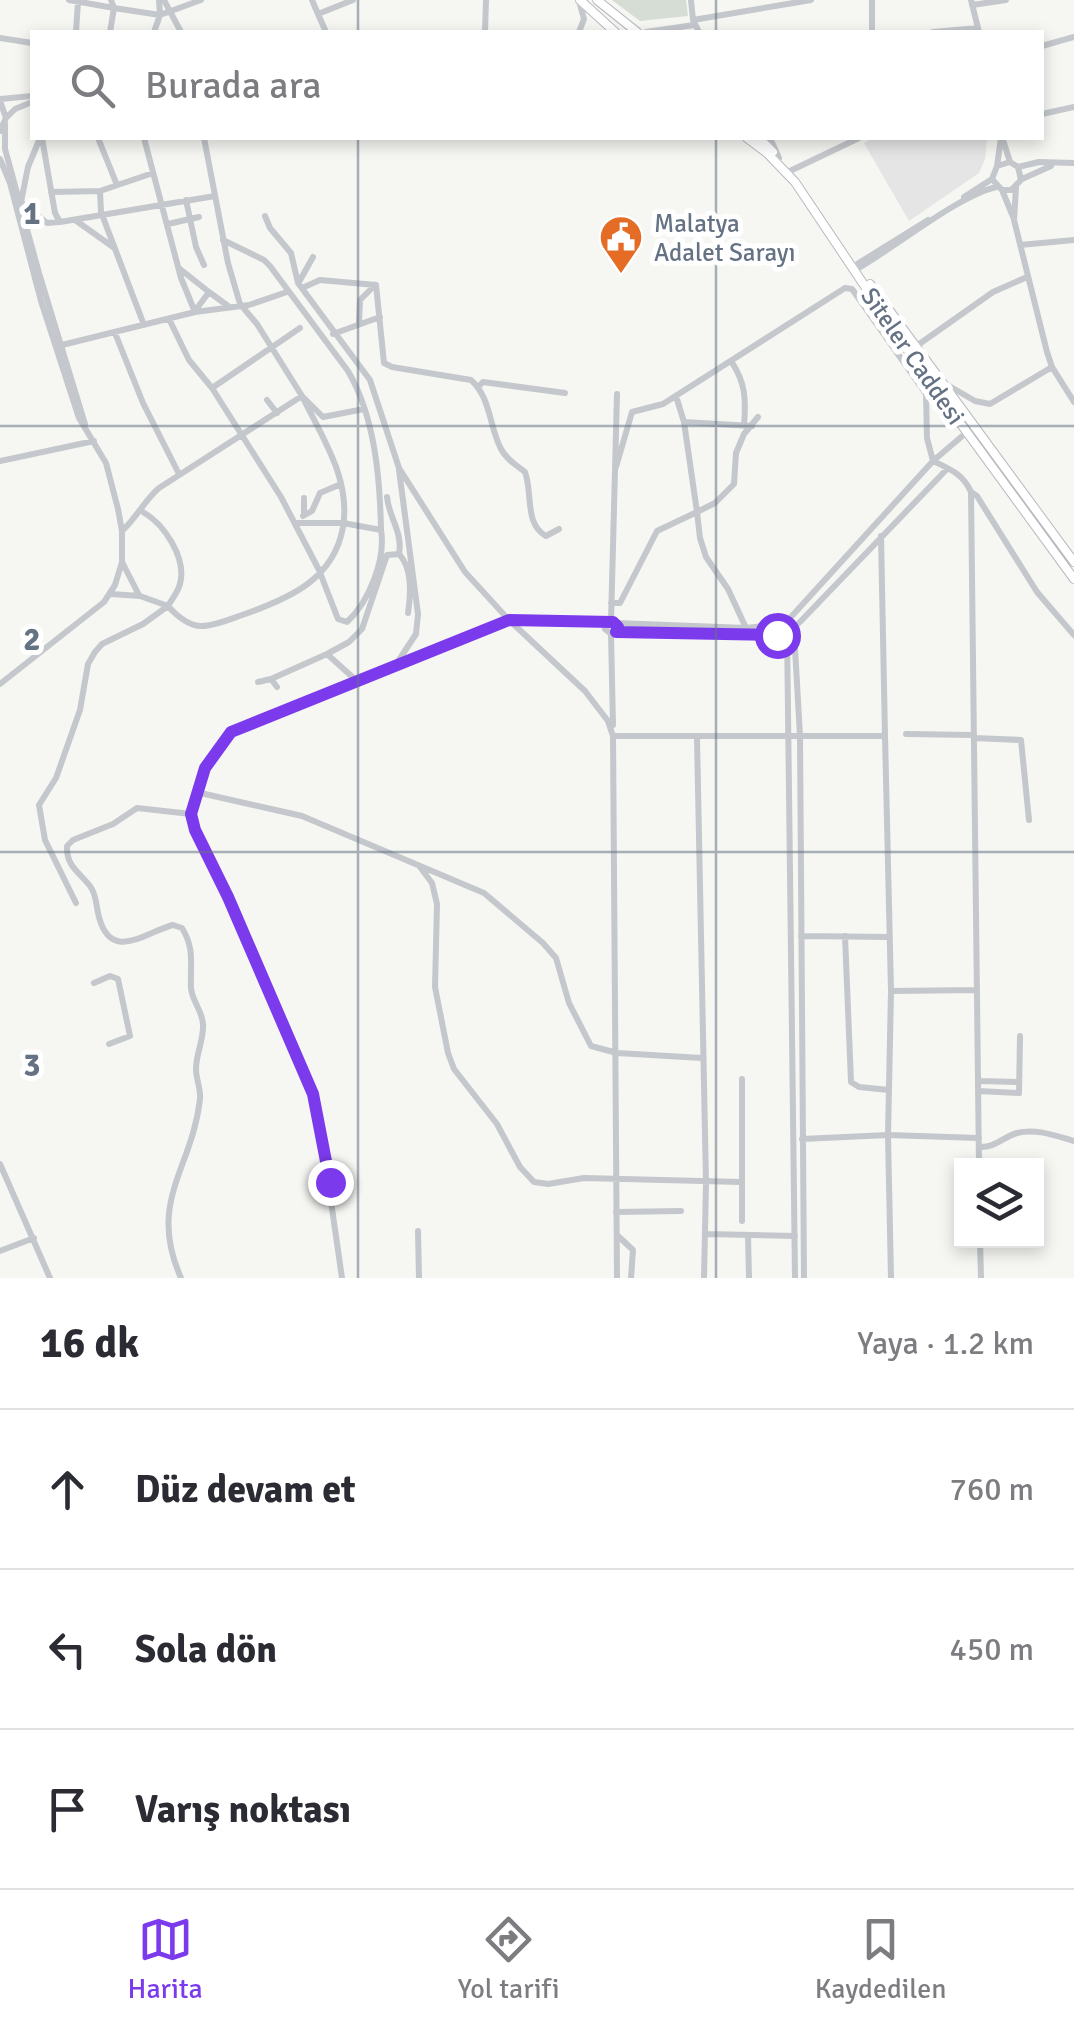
<!DOCTYPE html>
<html lang="tr">
<meta charset="utf-8">
<style>
:root{--surface:#fff;--page:#f7f7f7;--text:#2b2b33;--muted:#7c7c81;--line:#e1e1e2;--accent:#7c3aed}
body{margin:0;font-family:Signika,sans-serif;background:var(--page);color:var(--text)}
.controls{position:absolute;right:30px;bottom:30px;display:grid;overflow:hidden;border-radius:0px;box-shadow:0 5px 15px #0003}
.controls button{width:90px;height:90px;display:grid;place-items:center;padding:0;border:0;border-bottom:2px solid var(--line);background:var(--surface);color:var(--text);font:50px sans-serif}
.stop{position:absolute;width:30px;height:30px;margin:-22px;border:8px solid #7c3aed;border-radius:50%;background:#fff}
.stop.end{background:#7c3aed;border-color:#fff;box-shadow:0 2px 10px #0008}
.list{margin:0;padding:0;list-style:none}
h2{display:flex;justify-content:space-between;align-items:center;height:130px;margin:0;padding:0 40px;font-size:42px}
h2 small{font-size:32px;font-weight:400;color:var(--muted)}
.list li{display:grid;grid-template-columns:65px 1fr auto;gap:30px;align-items:center;box-sizing:border-box;height:160px;padding:0 40px;border-top:2px solid var(--line)}
.list b{display:block;font-size:38px;white-space:nowrap}
.list em{font-size:32px;font-style:normal;color:var(--muted)}
.icon{flex:none;width:55px;height:55px;fill:none;stroke:currentColor;stroke-width:2;stroke-linecap:round;stroke-linejoin:round}
.map{position:relative;flex:none;width:1074px;height:1278px;overflow:hidden}
.search{position:absolute;background:var(--surface);box-shadow:0 5px 15px #0003;left:30px;right:30px;top:30px;height:110px;display:flex;align-items:center;gap:25px;box-sizing:border-box;padding:0 35px;border-radius:0px;color:var(--muted);font-size:38px}
.sheet{height:610px;background:var(--surface)}
nav{display:flex;justify-content:space-around;align-items:center;box-sizing:border-box;height:140px;border-top:2px solid var(--line);background:var(--surface);font-size:28px;color:var(--muted)}
nav a{display:grid;justify-items:center;gap:5px}
nav .on{color:var(--accent)}
.map>svg:first-child{display:block}
.built{fill:#e4e5e4}
.green{fill:#d6ddd4}
.lines{fill:none;stroke-linecap:round;stroke-linejoin:round}
.major-casing{stroke:#b7babf;stroke-width:10}
.minor{stroke:#c4c7cb;stroke-width:6}
.major{stroke:#fff;stroke-width:8}
.route{stroke:#7c3aed;stroke-width:12}
.grid{fill:none;stroke:#657284;stroke-width:2.5;stroke-opacity:0.55}
.labels{text-anchor:middle;dominant-baseline:central;stroke-width:10;stroke-linejoin:round;paint-order:stroke}
.poi-label{font-size:25px;fill:#657284;stroke:#fff;text-anchor:start}
.street-label{font-size:25px;fill:#657284;stroke:#fff}
.grid-label{font-size:32px;text-anchor:middle;font-weight:bold;fill:#657284;stroke:#fff;stroke-width:10;stroke-linejoin:round;paint-order:stroke}
</style>
<div class="map">
<svg width="1074" height="1278" viewBox="0 0 1074 1278">
<rect width="100%" height="100%" fill="#f6f6f3"/>
<!-- built -->
<path class="built" d="M874 138H987L985 159 979 173 909 221 864 143Z"/>
<!-- green -->
<path class="green" d="M612 0H686L688 16 640 21Z"/>
<g class="lines">
<!-- major casing -->
<g class="major-casing">
<path id="major" d="M580 0 615 32
M597 0 637 32
M747 138 767 153 795 182 915 361 1074 579
M759 138 773 152
M870 284 1074 562"/>
</g>
<!-- minor -->
<path class="minor" d="M69 0 114 8 110 32
M111 0 114 8 160 15 201 0
M164 0 181 32
M312 0 318 14 353 0
M691 0 693 20 699 32
M872 0V32
M971 0 979 32
M579 1 584 19 579 32
M972 5 1006 0
M318 14 326 32
M693 20 811 0
M76 32 78 2
M154 32 160 15 159 0
M485 32 486 0
M646 32 694 25
M933 32 978 28
M0 38 32 43
M1042 46 1074 37
M0 99 32 96
M0 101 6 118 0 131
M1042 114 1074 107
M7 117 15 109 32 102
M5 124V149L39 273 85 424
M40 138 28 167 21 202 47 223 59 222
M42 138 55 213 60 222 215 196
M98 138 117 185
M144 138 181 278 195 312
M204 138 228 263 240 304 257 324 302 396 323 417 364 409
M770 138 779 158
M1003 140 1010 162
M0 159 10 183 41 301 79 418 106 463 118 509 122 531V562L115 585 104 602 0 684
M997 166 1001 138
M1018 167 1039 162 1074 163
M790 171 859 138
M1022 179 1051 166
M1016 187 1014 220 1047 352 1052 367 1074 402
M1002 190H1011L1021 180 1018 167 1010 162 997 166 992 179 1002 190 1014 219
M100 191 101 212 144 325
M51 192 100 191 153 173
M964 197 992 179
M186 200 196 247 204 265
M265 216 270 228 291 253 298 283 370 380 399 468 465 572 509 620 585 691 608 721 613 736
M75 220 113 247
M168 224 199 217
M223 240 264 260 270 266 348 371C375 417 380 478 381 530L343 523H295
M1020 245 1074 240
M854 266 928 220
M180 269 209 292 195 311
M855 270C892 250 960 194 997 187
M299 282 313 257
M376 285 384 363 392 367 471 380C491 398 489 426 501 449 506 459 516 465 525 472 533 493 524 524 546 536L559 529
M302 288 320 280 376 285
M209 292 228 306
M169 319 189 360 212 388 281 497 319 570 338 619 347 622C369 602 386 559 381 530
M359 323 360 300 375 285
M115 333 143 403 179 474
M333 334 380 317
M62 345 195 312 249 305 287 292
M915 347 993 292 1027 277
M731 361C746 383 746 400 744 426
M944 383 975 401 990 404 1052 367
M478 387 483 382 565 393
M212 388 300 328
M676 396 684 422 752 426
M267 400 277 413
M967 432 933 461C950 469 963 474 971 492L979 1166
M0 461 94 441
M616 467 632 412 663 404 845 288 852 289 926 394 927 438 933 461 791 617
M971 492 977 496 1037 592 1074 635
M387 497C389 518 403 532 399 554
M304 515V498
M303 516 312 511 320 493 341 484
M122 531C138 516 144 501 159 488L302 396C322 437 351 479 343 527 334 579 290 598 245 614 233 618 213 627 200 626 187 625 176 615 168 606 172 599 178 592 180 584 187 558 164 524 143 512
M881 536 885 736
M122 562 139 595
M611 603H620L657 531 697 512 684 422
M611 622 618 629 611 634 605 629 611 622 617 394
M616 623 746 628 784 624
M799 623 947 469
M746 628 728 589 706 557 700 538 697 512 715 503 734 484 736 453 744 434 758 417
M787 630 795 1278
M794 631 800 736 804 1278
M617 633 777 635 786 628
M611 634 613 725
M395 666 416 634 418 614 399 470
M258 682 271 679
M358 682 327 654 349 642 362 629 387 555 399 554C412 568 411 594 408 613
M277 687 271 679 327 654
M906 734 974 735
M697 738 706 1183 704 1278
M974 738 1021 740 1029 820
M196 792 302 816 484 893 543 943 556 958 569 1003 591 1046 617 1053 702 1058
M420 867 432 883 437 904 435 987 448 1053 454 1069 497 1124 520 1167 534 1182 548 1184 584 1178 741 1182
M76 903 45 840 39 805 56 778 80 710 88 664 95 652 102 644 143 624 168 606 140 596 111 594
M801 936 890 937
M845 936 851 1082 859 1087 889 1090
M94 983 110 976 118 979 130 1036 109 1044
M891 991 977 990
M742 1079V1221
M978 1081 1019 1082
M978 1091 1019 1093 1020 1036
M802 1139 888 1135 979 1138
M979 1147C995 1148 1003 1137 1017 1133 1036 1128 1056 1136 1074 1141
M0 1164 50 1278
M616 1212 681 1211
M418 1231 419 1278
M706 1234 795 1236
M617 1235 633 1250 631 1278
M748 1235 749 1278
M980 1240 981 1278
M0 1251 34 1238
M181 1278C147 1201 192 1170 200 1099 201 1089 196 1079 196 1069 196 1053 204 1040 203 1024 202 1010 192 1001 191 988 190 964 195 949 182 928L173 925C146 932 111 963 99 917 96 907 97 895 90 886 79 872 66 866 67 846L73 840 113 824 137 808 191 814
M342 1278 318 1111 275 1001 195 830 191 814 200 780 231 732 509 620 608 624
M617 1278 613 736H885L891 991 888 1135 891 1278"/>
<!-- major -->
<use href="#major" class="major"/>
</g>
<g class="lines">
<!-- route -->
<path class="route" d="M330 1182 313 1094 228 897 195 830 191 814 205 768 231 732 509 620 613 622 618 627 616 632 777 635"/>
</g>
<!-- grid -->
<path class="grid" d="M358 0V32M716 0V32M358 138V1278M716 138V1278M0 426H1074M0 852H1074"/>
<!-- icons -->
<defs>
<g id="civic-pin" transform="scale(2.25)"><path d="M0 17L-7.5 6A9.5 9.5 0 1 1 7.5 6Z" fill="#e46c25" stroke="#fff"/><path d="M-.6-6.5H3V-4.5H.6V-3L4-1V1h2V6H-6V1h2V-1L-.6-3ZM-1.2 2.5V6h2.4V2.5Z" fill="#fff"/></g>
</defs>
<g fill-rule="evenodd">
<use href="#civic-pin" x="621" y="237"/>
</g>
<g class="labels">
<!-- poi labels -->
<g class="poi-label">
<text x="654" y="223">Malatya<tspan x="654" dy="29">Adalet Sarayı</tspan></text>
</g>
<!-- street labels -->
<g class="street-label">
<text transform="translate(913 356) rotate(55)">Siteler Caddesi</text>
</g>
</g>
<g class="grid-label">
<text x="32" y="224">1</text>
<text x="32" y="650">2</text>
<text x="32" y="1076">3</text>
</g>
</svg>
<div class="controls">
<button><svg class="icon" aria-label="layers" viewBox="0 0 24 24"><path d="M12 4l9 5-9 5-9-5zM3 14l9 5 9-5"/></svg></button>
</div>
<div class="stop" style="left:777px;top:635px"></div>
<div class="stop end" style="left:330px;top:1182px"></div>
<div class="search"><svg class="icon" aria-label="search" viewBox="0 0 24 24"><circle cx="10" cy="10" r="6"/><path d="M15 15l6 6"/></svg>Burada ara</div>
</div>
<section class="sheet">
<h2>16 dk<small>Yaya · 1.2 km</small></h2>
<ul class="list">
<li><svg class="icon" aria-label="ahead" viewBox="0 0 24 24"><path d="M12 20V5M6 11l6-6 6 6"/></svg><div><b>Düz devam et</b></div><em>760 m</em></li>
<li><svg class="icon" aria-label="left" viewBox="0 0 24 24"><path d="M17 20v-9H6M10 6l-5 5 5 5"/></svg><div><b>Sola dön</b></div><em>450 m</em></li>
<li><svg class="icon" aria-label="arrive" viewBox="0 0 24 24"><path d="M6 21V4h12l-3 4 3 4H6"/></svg><div><b>Varış noktası</b></div></li>
</ul>
</section>
<nav>
<a class="on"><svg class="icon" aria-label="map" viewBox="0 0 24 24"><path d="M3 6l6-2 6 2 6-2v14l-6 2-6-2-6 2zM9 4v14M15 6v14"/></svg>Harita</a>
<a><svg class="icon" aria-label="directions" viewBox="0 0 24 24"><path d="M12 3l9 9-9 9-9-9zM9 14v-3h6M13 9l2 2-2 2"/></svg>Yol tarifi</a>
<a><svg class="icon" aria-label="saved" viewBox="0 0 24 24"><path d="M7 4h10v16l-5-4-5 4z"/></svg>Kaydedilen</a>
</nav>
